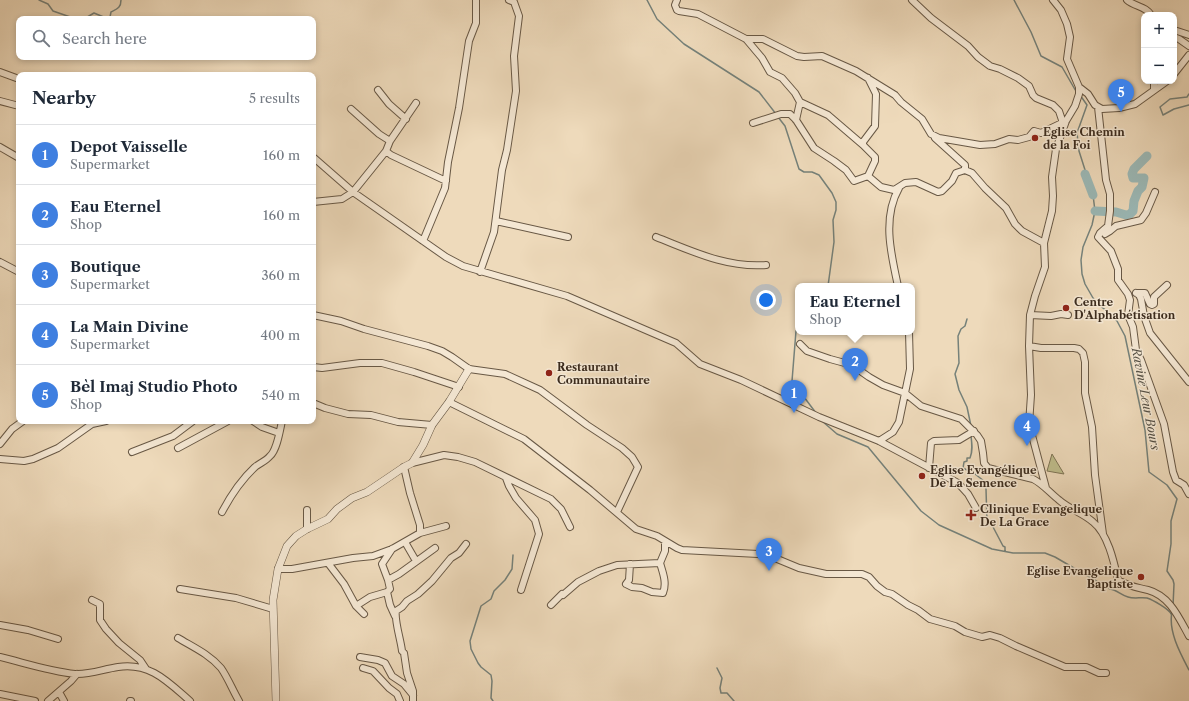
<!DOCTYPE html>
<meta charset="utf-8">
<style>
:root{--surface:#fff;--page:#f6f6f7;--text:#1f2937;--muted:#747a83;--line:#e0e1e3;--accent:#b45309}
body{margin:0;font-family:"Libre Caslon Text",serif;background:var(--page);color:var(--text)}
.controls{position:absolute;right:12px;top:12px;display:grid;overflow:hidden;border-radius:8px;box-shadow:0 2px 6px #0003}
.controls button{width:36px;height:36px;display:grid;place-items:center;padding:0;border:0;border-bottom:1px solid var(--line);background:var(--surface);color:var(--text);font:20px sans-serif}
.you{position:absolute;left:766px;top:300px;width:14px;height:14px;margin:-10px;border:3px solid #fff;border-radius:50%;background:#1a73e8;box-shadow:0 0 0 6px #1a73e833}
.badge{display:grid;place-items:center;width:26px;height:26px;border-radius:50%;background:var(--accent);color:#fff;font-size:13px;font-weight:700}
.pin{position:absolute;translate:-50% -33px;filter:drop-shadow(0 1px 2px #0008)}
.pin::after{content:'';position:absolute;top:21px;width:14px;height:12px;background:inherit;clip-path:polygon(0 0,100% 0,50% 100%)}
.popup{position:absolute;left:795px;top:283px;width:120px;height:52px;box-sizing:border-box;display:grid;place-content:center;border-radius:8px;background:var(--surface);filter:drop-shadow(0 1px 3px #0005);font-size:13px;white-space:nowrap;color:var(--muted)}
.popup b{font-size:15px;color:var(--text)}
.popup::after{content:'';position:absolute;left:50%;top:100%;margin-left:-8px;border:8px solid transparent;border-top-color:var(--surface)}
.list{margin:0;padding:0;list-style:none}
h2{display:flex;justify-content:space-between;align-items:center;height:52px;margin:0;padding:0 16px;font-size:17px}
h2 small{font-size:13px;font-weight:400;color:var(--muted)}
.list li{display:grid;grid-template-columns:26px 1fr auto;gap:12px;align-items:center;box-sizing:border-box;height:60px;padding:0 16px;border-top:1px solid var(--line)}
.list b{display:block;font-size:15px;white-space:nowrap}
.list p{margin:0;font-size:13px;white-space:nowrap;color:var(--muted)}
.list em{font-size:13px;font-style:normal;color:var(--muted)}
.icon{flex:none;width:22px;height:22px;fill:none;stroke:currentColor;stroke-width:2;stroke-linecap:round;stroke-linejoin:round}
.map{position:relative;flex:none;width:1189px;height:701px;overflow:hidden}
.search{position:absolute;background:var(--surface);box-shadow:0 2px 6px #0003;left:16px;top:16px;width:300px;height:44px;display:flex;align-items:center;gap:10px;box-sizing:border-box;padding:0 14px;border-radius:8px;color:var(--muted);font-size:15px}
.panel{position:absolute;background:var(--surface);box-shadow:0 2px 6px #0003;left:16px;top:72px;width:300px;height:352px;border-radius:8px}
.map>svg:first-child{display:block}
.green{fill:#bfbd8c;stroke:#7e7455}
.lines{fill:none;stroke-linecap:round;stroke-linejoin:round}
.stream{stroke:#75817a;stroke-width:1.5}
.river{stroke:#9bb9b7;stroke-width:9}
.minor-casing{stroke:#685845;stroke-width:8}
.tertiary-casing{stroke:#685845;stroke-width:8}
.minor{stroke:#f4e7d3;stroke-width:6}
.tertiary{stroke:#f4e7d3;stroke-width:7}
.poi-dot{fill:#8f2418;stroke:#f4e7d3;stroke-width:1.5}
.labels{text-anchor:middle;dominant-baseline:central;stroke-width:3;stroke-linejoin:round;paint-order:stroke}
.poi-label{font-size:11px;font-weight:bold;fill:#3c2c1e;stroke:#f4e7d3;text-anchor:start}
.water-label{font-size:12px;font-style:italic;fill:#544f44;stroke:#f4e7d3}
</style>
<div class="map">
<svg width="1189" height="701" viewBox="0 0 1189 701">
<rect width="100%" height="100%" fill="#eedabb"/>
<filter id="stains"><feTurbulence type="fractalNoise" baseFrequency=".005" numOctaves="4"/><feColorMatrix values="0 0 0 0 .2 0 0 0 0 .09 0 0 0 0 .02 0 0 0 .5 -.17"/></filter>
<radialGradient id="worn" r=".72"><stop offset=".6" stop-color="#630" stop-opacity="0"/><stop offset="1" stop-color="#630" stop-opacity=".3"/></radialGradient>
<!-- green -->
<path class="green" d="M1052 454 1064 474 1047 471Z"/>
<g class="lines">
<!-- stream -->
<path class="stream" d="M39 0 48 4 53 11 76 19
M647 0 657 19 684 44 759 92 776 114
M1014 0 1031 32 1041 56 1062 67 1077 93
M84 19 94 13 106 18 110 17 111 12C117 9 121 8 121 0
M1189 94 1187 97 1170 99 1160 107 1163 115 1174 109 1189 105
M1080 95 1087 105 1077 133 1079 151 1093 195 1095 211 1092 225 1083 247 1081 260 1082 274 1085 284 1093 298 1100 306 1110 313 1117 321 1125 336 1145 430 1149 472 1167 485 1177 499 1171 521V544L1167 571 1173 580 1174 584 1173 606
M778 117 785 126 799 169 804 172H812L819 175 832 193 836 202V210L833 220 834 242 828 286
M967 319 965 326 961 329 958 336 959 363 955 374 959 390 967 407 971 426
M798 327 796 331 792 381 816 413
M822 421 837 434 868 447 921 511 939 525 992 549 1013 553H1045L1055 557 1110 589C1117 590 1121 595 1128 597 1134 599 1141 597 1147 598 1153 600 1169 609 1171 614
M971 436C972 444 973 451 970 458H967V461L964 462 963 468 975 474 984 481 986 489 987 522 992 525 1003 546 1005 547V551
M1172 612C1168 631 1180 653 1189 670
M717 668 722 678 720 688 721 693H727L734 701
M493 701 491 698 492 681 491 675 481 667 478 663 471 649 470 641 481 606 491 599 494 591 505 580 512 569 513 555"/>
<!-- river -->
<path class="river" d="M1085 174 1093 195
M1095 211 1116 212 1126 215 1130 214 1133 211 1134 201 1138 191 1142 187 1144 178H1133L1132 174 1134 169 1147 156"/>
<!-- minor casing -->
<g class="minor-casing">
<path id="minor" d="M677 0 675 5 677 10 679 11 698 14 746 39 762 58 770 72 782 78 795 93 800 102 796 120
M912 0 931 18 968 46 978 57 990 66 1000 69 1018 78 1029 86 1033 95 1036 98 1053 105 1059 111 1062 120V124
M1127 0C1135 7 1146 6 1151 15
M1174 30 1189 35
M1174 37 1179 39 1189 46
M746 39H763L797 56 804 57 822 56 856 71 895 95 901 102 922 119 931 134 939 138 980 145 995 144 1009 139 1018 140 1029 137 1034 131 1041 133 1066 121
M0 72 19 79
M1174 74 1189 55
M1079 87 1088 94 1095 105 1102 109 1119 108 1135 104 1167 81
M378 90 389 104 406 119
M1154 90V81
M0 101 19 106
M800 102 828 115 863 145
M1098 107 1106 180 1110 194V211L1108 226 1100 233 1098 237 1111 251 1118 269V280L1128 294 1130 300 1128 315 1133 327 1136 350 1141 360 1164 424 1173 472 1176 480 1184 485 1189 494
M351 109 379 134 390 141
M753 123 781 114H790L796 120 814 148 834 161 846 170 854 181 868 176 881 187 894 190 905 183 916 182 938 192 942 191 952 181 956 173 965 170 972 173 985 188 1006 208 1015 224 1022 231 1044 243
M935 138 965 165V170
M0 147 19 158
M386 151 390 141 416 103
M313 157 353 192 446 257 463 266 567 296 676 343 700 364 741 380 819 417 879 441 958 483 968 494 976 508
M868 176 875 161V157L863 145V142L875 126 876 94 868 78
M313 202 342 199 353 192 386 151 391 155 446 181
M496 221 568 237
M1105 234 1110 231 1116 226 1141 220 1146 213 1155 192
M656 237C692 251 726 268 766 265
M423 241 445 188 448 162 459 108 469 41 476 23V0
M0 262 19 272
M480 272 494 232 502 170 507 150 516 91 514 56 519 16 514 2 509 0
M898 286C891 254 882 218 899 188
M1136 293 1139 295 1141 299 1144 316 1150 333 1189 382
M1136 293H1145L1150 304 1152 305 1154 304V297L1167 285
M313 315 341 321 364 329 428 346 442 351 452 357 469 369 505 374 540 390 587 425 622 448 632 457 638 467 617 512
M1030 315 1051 316 1061 314 1068 315
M800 344 807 351 830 359 852 365 869 377 883 385 905 393 921 406 961 419 977 435 981 441 983 453 984 463 988 468 1033 479C1043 484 1050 493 1059 500 1069 509 1083 513 1093 522 1108 534 1114 562 1118 580 1130 587 1136 587 1148 590 1170 596 1179 618 1189 636
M1029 346 1041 348H1074L1079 349 1083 353 1085 362V393L1092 427 1095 475 1103 534
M313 367 322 368 360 363H382L414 372 459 387
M449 402 524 439 590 490 636 529 657 536 677 548 682 550 758 554 770 556 799 568 826 574H862L869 577 877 586 885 592 892 594 908 605 918 610 930 619 955 626 965 632 982 637 990 635 1000 638 1016 646 1065 667H1086L1099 673H1106
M313 403 325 408 348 414 371 415 398 422 432 425
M253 421 262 427 279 433
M879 441 893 432 899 422 910 369 909 332
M0 444 12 429 23 421
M178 448 228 421
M132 452 173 436 193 421
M0 459 24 461 33 459 58 448 92 424 106 421
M412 463 444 455 458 457 475 462 551 499 561 509 570 527
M404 467 410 493 420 525V533
M929 468 931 443 934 441 959 440 974 431
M506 478 509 486 516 498 535 520 539 534 521 590
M1046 488 1029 424 1031 395 1029 346 1030 315 1035 296 1045 267 1044 243 1052 211 1053 196 1052 177 1056 149 1066 121 1075 106 1079 94V87L1067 59 1070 37 1067 24 1061 10 1053 0
M307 510V529
M222 512C231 495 241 480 255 467 260 463 266 461 270 456 277 450 280 430 282 421
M405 542 416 561
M328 563 344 584 356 606 364 614
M630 564 629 580 626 584 632 587 642 588 652 592 663 593C667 583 663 573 660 563
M278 569H292L353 558 373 556 392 549 420 533 446 526
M388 580 382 564 392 549
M180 589 236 598 273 609
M387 592 390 605 395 616
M92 600 100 604V620L106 629 119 643 140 660 146 669
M551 605 562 594 563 595 578 582 599 571 617 565 660 563 665 551V541
M356 606 370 597 387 592 390 589 388 580 399 574 435 548
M0 625 28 630 58 639
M178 638C193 647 209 654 221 668 228 678 233 691 239 701
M0 657C25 663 49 671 75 674 89 675 104 669 118 667 150 662 168 682 190 701
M360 657 378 660 385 663 392 676 404 684 413 695
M363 668 373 671 389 688 397 694 400 701
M59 692 64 701
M0 694 35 701
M48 701 71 681 77 674
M130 701H131
M413 701V691L407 673 404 653 402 651C401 641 394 619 396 611L402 607 407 601 418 594 432 581 451 558 459 553 466 544"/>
</g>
<!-- tertiary casing -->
<g class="tertiary-casing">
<path id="tertiary" d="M276 701 273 600 278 569 287 546 296 536 307 529 328 519 337 509 352 498 367 492 404 467 412 463 423 445 432 425 449 402 469 369"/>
</g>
<!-- minor -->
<use href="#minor" class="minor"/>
<!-- tertiary -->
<use href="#tertiary" class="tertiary"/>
</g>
<!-- markers -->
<g class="poi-dot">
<circle cx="1035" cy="138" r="4"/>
<circle cx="1066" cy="308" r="4"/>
<circle cx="549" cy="373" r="4"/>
<circle cx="922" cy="476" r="4"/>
<path d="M969 509h4v4h4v4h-4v4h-4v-4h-4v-4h4z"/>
<circle cx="1141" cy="577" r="4"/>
</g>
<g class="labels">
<!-- poi labels -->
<g class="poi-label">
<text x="1043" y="132">Eglise Chemin<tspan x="1043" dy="13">de la Foi</tspan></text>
<text x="1074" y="302">Centre<tspan x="1074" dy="13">D'Alphabétisation</tspan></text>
<text x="557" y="367">Restaurant<tspan x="557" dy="13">Communautaire</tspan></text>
<text x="930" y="470">Eglise Evangélique<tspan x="930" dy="13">De La Semence</tspan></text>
<text x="980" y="509">Clinique Evangelique<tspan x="980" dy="13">De La Grace</tspan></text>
<text x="1133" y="571" text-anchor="end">Eglise Evangelique<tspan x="1133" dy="13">Baptiste</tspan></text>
</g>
<!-- water labels -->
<g class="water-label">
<text transform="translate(1146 399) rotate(79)">Ravine Leur Bours</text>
</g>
</g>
<rect width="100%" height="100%" filter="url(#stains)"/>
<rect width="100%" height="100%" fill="url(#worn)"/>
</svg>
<div class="controls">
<button>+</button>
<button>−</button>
</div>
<div class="you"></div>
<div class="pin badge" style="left:794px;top:413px;background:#3f7fe0">1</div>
<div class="pin badge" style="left:855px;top:381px;background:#3f7fe0">2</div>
<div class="popup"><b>Eau Eternel</b>Shop</div>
<div class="pin badge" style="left:769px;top:571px;background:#3f7fe0">3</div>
<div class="pin badge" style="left:1027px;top:446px;background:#3f7fe0">4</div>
<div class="pin badge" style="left:1121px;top:112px;background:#3f7fe0">5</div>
<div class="search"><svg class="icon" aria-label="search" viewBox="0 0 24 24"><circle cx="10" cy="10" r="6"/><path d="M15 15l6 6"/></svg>Search here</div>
<section class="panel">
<h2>Nearby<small>5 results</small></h2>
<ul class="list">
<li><span class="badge" style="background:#3f7fe0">1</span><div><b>Depot Vaisselle</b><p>Supermarket</p></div><em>160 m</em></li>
<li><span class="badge" style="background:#3f7fe0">2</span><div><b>Eau Eternel</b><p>Shop</p></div><em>160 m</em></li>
<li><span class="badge" style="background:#3f7fe0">3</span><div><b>Boutique</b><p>Supermarket</p></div><em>360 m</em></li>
<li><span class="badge" style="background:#3f7fe0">4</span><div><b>La Main Divine</b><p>Supermarket</p></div><em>400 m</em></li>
<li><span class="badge" style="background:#3f7fe0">5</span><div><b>Bèl Imaj Studio Photo</b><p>Shop</p></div><em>540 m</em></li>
</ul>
</section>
</div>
